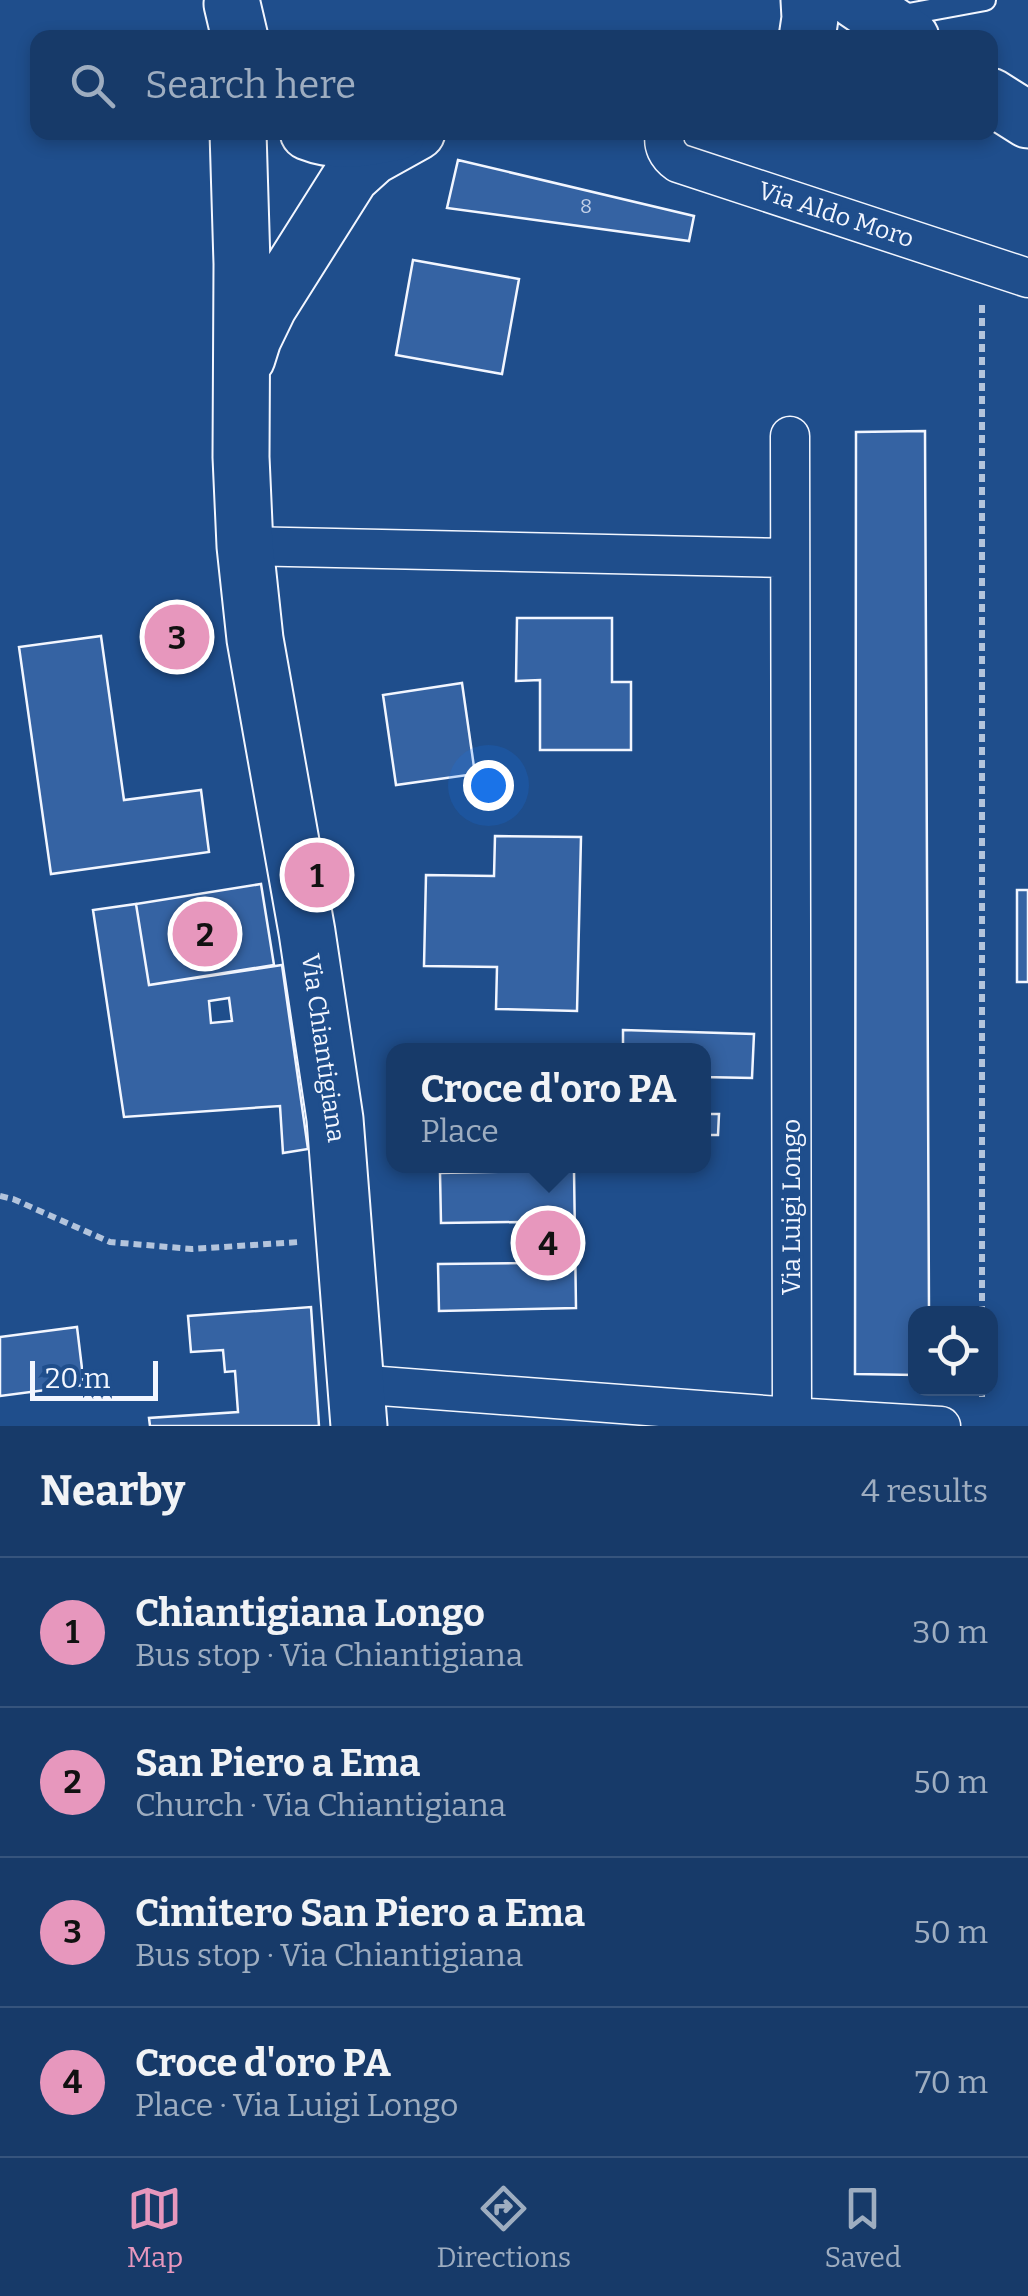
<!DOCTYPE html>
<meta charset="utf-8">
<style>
:root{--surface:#173a69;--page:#20416f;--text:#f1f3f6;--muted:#9eadc0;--line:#36547d;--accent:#e797bd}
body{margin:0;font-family:Bitter,serif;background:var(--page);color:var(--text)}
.controls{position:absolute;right:30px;bottom:30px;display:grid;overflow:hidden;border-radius:20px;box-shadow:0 5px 15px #0003}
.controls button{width:90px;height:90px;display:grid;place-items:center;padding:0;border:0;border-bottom:2px solid var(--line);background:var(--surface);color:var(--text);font:50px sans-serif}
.scale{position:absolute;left:30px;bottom:25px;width:128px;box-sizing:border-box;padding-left:10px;border:5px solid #f2f6ff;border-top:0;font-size:28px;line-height:35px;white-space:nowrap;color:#f2f6ff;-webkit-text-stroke:8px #1f4e8c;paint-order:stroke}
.you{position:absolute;left:488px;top:785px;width:35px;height:35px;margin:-25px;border:8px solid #fff;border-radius:50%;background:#1a73e8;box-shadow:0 0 0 15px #1a73e833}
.badge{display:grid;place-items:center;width:65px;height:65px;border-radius:50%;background:var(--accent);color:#111;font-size:32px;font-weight:700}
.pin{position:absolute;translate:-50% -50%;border:5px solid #fff;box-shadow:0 2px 10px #0006}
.popup{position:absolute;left:386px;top:1043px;width:325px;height:130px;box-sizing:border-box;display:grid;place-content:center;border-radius:20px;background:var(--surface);filter:drop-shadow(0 2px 8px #0005);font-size:32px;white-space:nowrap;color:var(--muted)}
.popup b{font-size:38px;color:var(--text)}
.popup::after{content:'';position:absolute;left:50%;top:100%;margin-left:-20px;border:20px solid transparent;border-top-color:var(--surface)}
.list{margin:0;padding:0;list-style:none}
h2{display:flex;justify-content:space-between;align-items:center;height:130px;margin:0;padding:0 40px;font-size:42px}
h2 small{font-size:32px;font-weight:400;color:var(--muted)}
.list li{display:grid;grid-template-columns:65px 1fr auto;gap:30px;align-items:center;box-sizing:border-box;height:150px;padding:0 40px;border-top:2px solid var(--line)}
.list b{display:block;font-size:38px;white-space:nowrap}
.list p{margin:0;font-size:32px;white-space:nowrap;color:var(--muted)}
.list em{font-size:32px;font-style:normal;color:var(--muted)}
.icon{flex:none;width:55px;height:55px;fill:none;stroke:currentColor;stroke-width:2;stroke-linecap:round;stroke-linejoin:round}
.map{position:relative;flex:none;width:1028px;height:1426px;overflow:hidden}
.search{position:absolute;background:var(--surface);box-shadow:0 5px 15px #0003;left:30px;right:30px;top:30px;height:110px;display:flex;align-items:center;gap:25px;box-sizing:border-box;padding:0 35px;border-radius:20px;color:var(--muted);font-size:38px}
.sheet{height:730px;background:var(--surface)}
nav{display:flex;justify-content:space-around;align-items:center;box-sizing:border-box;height:140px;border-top:2px solid var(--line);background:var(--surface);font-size:28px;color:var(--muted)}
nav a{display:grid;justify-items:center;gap:5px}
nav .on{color:var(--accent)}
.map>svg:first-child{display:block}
.building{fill:#3563a3;stroke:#f2f6ff;stroke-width:2.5;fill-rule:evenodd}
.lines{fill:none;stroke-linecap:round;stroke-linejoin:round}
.lane-casing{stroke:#f2f6ff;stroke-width:24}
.street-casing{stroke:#f2f6ff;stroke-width:41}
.secondary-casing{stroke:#f2f6ff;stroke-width:59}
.primary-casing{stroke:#f2f6ff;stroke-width:59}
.path{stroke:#b3c4dc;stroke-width:6;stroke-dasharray:8 5;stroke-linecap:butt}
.lane{stroke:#1f4e8c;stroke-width:20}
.street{stroke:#1f4e8c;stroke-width:38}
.secondary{stroke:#1f4e8c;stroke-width:55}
.primary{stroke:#1f4e8c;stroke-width:55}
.labels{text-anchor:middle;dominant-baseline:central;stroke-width:8;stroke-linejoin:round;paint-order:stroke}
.number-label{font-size:20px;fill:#c3d1e8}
.street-label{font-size:25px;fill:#f2f6ff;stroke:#1f4e8c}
</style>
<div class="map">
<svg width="1028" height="1426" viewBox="0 0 1028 1426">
<rect width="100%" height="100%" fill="#1f4e8c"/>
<!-- building -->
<path class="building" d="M458 160 694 216 689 241 447 208Z
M413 260 519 279 502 374 396 355Z
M925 431 929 1314H916V1375L855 1374 856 432Z
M517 618H612V682H631V750H540V680L516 681Z
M101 636 124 800 201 790 209 852 51 874 19 647Z
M462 683 475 774 396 785 383 695Z
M495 836 581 837 577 1011 496 1009 497 967 424 966 426 875 494 876Z
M261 884 274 965 149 985 136 904Z
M1017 890H1028V982H1017Z
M136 904 149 985 282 965 308 1149 283 1153 280 1106 124 1117 93 910ZM229 998 232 1021 211 1023 209 1001Z
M623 1030 754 1034 752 1078 703 1077V1050H623Z
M703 1114H719L718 1135H703Z
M574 1170 576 1308 439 1311 438 1264 521 1263 519 1222 441 1223 440 1173Z
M311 1307 319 1426H150L149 1418 238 1412 235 1371 225 1372 223 1350 191 1352 188 1316Z
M77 1327 84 1385 0 1396V1337Z"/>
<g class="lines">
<!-- lane casing -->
<g class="lane-casing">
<path id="lane" d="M898 16 985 0"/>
</g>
<!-- street casing -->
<g class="street-casing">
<path id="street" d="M666 132C661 145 668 156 678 163L1028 278
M790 436 792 1417
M245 546 790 558
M355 1384 792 1417 941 1426"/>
</g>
<!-- secondary casing -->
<g class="secondary-casing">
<path id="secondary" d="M238 132 242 264 241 457 245 546 255 639 307 932 335 1119 359 1426
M247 358 253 339 269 306 351 176 372 157 417 132"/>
</g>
<!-- primary casing -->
<g class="primary-casing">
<path id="primary" d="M855 0 911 38
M232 4 240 38
M807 38 810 18 809 0
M990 96 1028 120
M308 132C338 144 366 139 398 132"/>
</g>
<!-- path -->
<path class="path" d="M0 1196 13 1199 110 1242 192 1249 299 1242
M982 1314V304
M982 1397V1388"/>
<!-- lane -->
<use href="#lane" class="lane"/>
<!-- street -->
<use href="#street" class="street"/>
<!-- secondary -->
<use href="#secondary" class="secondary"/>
<!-- primary -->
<use href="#primary" class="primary"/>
</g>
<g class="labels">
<!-- number labels -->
<g class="number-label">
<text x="586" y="206">8</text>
</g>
<!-- street labels -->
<g class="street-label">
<text transform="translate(836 215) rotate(18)">Via Aldo Moro</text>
<text transform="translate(323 1048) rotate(82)">Via Chiantigiana</text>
<text transform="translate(792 1207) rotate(-90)">Via Luigi Longo</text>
</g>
</g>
</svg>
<div class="controls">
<button><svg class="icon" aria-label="locate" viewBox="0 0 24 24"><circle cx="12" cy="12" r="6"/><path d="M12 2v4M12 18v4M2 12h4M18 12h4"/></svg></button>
</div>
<div class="scale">20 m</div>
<div class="you"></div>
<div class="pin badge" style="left:317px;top:875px">1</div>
<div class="pin badge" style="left:205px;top:934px">2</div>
<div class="pin badge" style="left:177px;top:637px">3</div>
<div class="pin badge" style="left:548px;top:1243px">4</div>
<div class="popup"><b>Croce d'oro PA</b>Place</div>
<div class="search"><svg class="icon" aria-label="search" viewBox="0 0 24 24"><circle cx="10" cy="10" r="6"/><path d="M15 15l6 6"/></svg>Search here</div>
</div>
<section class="sheet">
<h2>Nearby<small>4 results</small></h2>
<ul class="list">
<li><span class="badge">1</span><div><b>Chiantigiana Longo</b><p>Bus stop · Via Chiantigiana</p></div><em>30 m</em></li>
<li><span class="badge">2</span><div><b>San Piero a Ema</b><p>Church · Via Chiantigiana</p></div><em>50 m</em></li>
<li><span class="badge">3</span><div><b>Cimitero San Piero a Ema</b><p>Bus stop · Via Chiantigiana</p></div><em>50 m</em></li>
<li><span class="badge">4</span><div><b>Croce d'oro PA</b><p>Place · Via Luigi Longo</p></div><em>70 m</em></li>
</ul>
</section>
<nav>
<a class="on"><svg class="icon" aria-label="map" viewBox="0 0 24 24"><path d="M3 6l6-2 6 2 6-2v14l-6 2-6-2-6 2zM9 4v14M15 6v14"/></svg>Map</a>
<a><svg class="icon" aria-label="directions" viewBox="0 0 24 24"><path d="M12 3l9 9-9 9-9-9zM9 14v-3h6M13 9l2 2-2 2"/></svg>Directions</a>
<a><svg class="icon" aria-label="saved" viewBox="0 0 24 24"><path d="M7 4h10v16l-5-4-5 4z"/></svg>Saved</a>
</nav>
